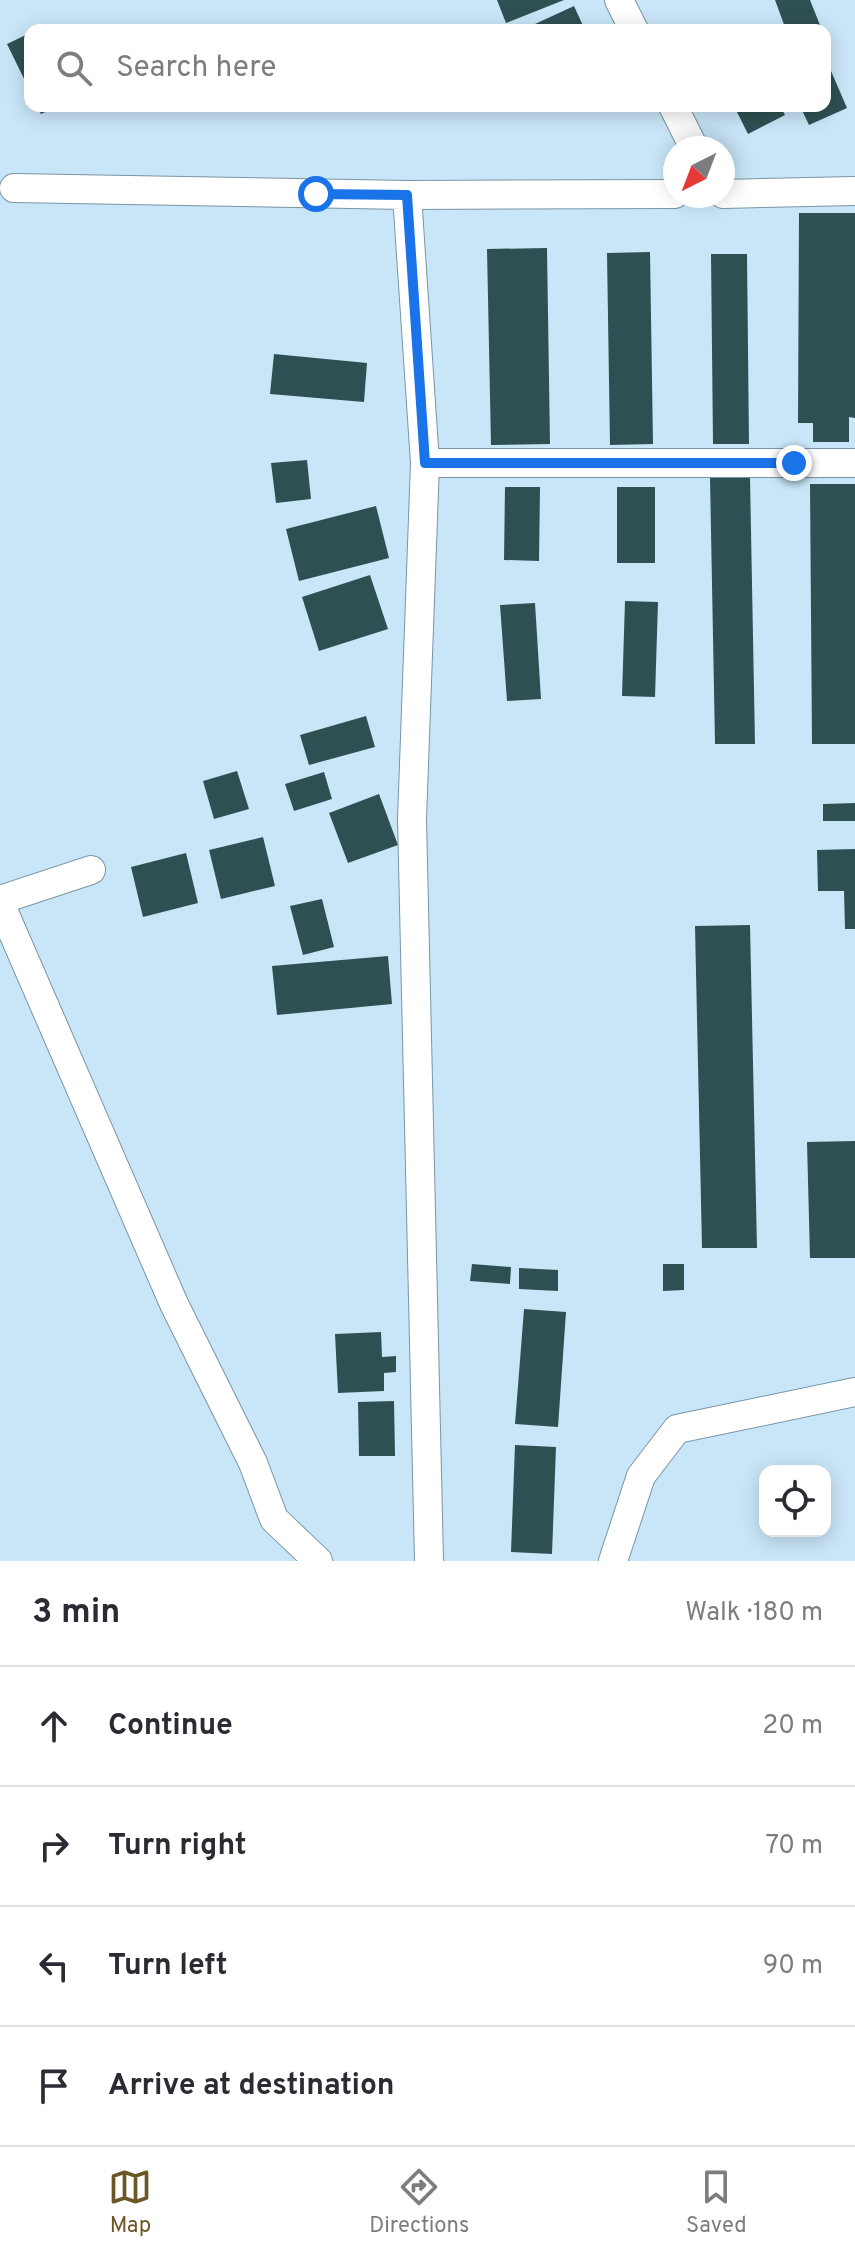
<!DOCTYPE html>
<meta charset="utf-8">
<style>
:root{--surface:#fff;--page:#f2f2f3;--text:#2b2b33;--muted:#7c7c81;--line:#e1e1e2;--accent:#6b5726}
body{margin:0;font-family:Overpass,sans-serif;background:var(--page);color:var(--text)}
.controls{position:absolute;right:24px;bottom:24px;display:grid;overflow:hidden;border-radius:16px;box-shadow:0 4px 20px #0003}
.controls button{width:72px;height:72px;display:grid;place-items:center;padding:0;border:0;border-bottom:2px solid var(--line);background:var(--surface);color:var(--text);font:40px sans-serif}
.compass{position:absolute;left:663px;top:136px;width:72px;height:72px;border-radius:50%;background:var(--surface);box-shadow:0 4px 20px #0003;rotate:222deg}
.stop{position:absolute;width:24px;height:24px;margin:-18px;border:6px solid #1a73e8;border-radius:50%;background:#fff}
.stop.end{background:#1a73e8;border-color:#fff;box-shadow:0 2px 8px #0008}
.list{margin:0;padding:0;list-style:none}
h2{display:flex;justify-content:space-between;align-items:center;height:104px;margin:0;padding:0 32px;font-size:34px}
h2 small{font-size:26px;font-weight:400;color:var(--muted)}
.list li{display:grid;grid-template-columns:52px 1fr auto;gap:24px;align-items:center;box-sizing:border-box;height:120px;padding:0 32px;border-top:2px solid var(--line)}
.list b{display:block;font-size:30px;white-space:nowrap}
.list em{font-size:26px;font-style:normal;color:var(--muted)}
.icon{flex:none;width:44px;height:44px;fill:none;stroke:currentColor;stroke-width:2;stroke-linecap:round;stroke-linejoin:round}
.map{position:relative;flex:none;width:855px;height:1561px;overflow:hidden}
.search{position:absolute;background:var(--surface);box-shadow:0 4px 20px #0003;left:24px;right:24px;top:24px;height:88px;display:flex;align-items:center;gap:20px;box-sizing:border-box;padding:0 28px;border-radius:16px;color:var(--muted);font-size:30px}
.sheet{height:584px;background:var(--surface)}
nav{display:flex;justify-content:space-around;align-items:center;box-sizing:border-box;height:112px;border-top:2px solid var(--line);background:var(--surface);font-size:22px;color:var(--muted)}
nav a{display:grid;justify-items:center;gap:4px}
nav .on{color:var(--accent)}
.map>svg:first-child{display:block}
.building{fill:#2f5053}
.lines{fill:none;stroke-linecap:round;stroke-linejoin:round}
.street-casing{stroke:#7995a5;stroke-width:30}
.street{stroke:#fff;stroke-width:28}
.route{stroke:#1a73e8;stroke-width:10}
</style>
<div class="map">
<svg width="855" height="1561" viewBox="0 0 855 1561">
<rect width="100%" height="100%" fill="#c9e6f8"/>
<!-- building -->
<path class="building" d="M497 0H564L506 23Z
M775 0H810L822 30H786Z
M574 6 585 30H522Z
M30 33V91L7 44Z
M828 64 847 108 809 125 800 106H825Z
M37 106H58L41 114Z
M734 106H780L785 115 748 134Z
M799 213H855V418L849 417V442H813V423H798Z
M547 248 550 444 491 445 487 249Z
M650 252 653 444 610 445 607 253Z
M711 254H747L749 444H713Z
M274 354 367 363 364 402 270 394Z
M307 460 311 499 276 503 271 463Z
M710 477H750L755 744H715Z
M810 484H855V744H812Z
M505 487H540L539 561 504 560Z
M617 487H655V563H617Z
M376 506 389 558 299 581 286 529Z
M370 575 388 629 319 651 302 597Z
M625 601 658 602 655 697 622 696Z
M535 603 541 699 507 701 500 605Z
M366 716 375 747 309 765 300 735Z
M237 771 249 809 214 819 203 781Z
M324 772 332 799 294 811 285 784Z
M379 794 398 845 348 863 329 813Z
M855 803V821H823V804Z
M263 837 275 886 221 899 209 850Z
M855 849V929H845L844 891H818L817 850Z
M186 853 198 903 143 917 131 867Z
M322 899 334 947 303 955 290 906Z
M750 925 757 1248H702L695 926Z
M388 956 392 1004 277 1015 272 966Z
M855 1141V1258H810L807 1142Z
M472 1264 511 1267 510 1284 470 1281Z
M663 1264H684V1290L663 1291Z
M519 1268 558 1270V1291L519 1289Z
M524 1309 566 1312 558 1427 515 1424Z
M381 1332 382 1357 396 1356V1372L384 1373V1391L338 1393 335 1334Z
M394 1401 395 1456H359L358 1402Z
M515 1445 556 1447 552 1554 511 1552Z"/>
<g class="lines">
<!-- street casing -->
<g class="street-casing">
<path id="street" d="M619 0 634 30
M673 106 694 148
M14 188 407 195
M723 194 855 191
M425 463H855
M0 900 91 870
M0 903 174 1304 253 1463 274 1519 318 1561
M429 1561 412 819 425 463 407 195 675 194
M613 1561 641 1476 677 1429 855 1392"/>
</g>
<!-- street -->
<use href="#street" class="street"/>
</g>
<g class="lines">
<!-- route -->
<path class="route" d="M316 194 407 195 425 463H794"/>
</g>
</svg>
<div class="controls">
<button><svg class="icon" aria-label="locate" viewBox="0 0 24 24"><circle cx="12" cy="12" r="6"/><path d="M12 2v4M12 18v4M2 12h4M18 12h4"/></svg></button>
</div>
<svg class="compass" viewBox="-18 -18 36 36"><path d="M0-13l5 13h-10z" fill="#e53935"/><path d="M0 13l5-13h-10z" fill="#7c7c81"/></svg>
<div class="stop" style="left:316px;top:194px"></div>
<div class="stop end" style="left:794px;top:463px"></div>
<div class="search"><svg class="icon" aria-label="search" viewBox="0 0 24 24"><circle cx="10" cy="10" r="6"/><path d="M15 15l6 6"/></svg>Search here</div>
</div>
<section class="sheet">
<h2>3 min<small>Walk · 180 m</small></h2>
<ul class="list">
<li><svg class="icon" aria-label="ahead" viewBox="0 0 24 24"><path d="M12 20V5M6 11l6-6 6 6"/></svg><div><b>Continue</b></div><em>20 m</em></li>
<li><svg class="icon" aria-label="right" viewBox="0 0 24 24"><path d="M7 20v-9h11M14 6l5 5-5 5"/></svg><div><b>Turn right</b></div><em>70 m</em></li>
<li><svg class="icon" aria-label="left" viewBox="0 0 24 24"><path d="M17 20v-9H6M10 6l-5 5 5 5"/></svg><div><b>Turn left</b></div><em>90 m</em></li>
<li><svg class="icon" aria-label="arrive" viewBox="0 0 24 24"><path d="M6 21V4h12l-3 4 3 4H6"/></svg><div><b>Arrive at destination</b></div></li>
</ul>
</section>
<nav>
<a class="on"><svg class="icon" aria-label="map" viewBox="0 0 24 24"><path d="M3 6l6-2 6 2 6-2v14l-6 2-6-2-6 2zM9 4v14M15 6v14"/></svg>Map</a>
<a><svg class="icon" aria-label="directions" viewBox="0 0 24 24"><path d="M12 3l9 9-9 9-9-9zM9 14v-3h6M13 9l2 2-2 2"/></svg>Directions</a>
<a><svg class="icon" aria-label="saved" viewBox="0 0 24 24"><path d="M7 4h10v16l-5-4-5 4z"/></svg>Saved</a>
</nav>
